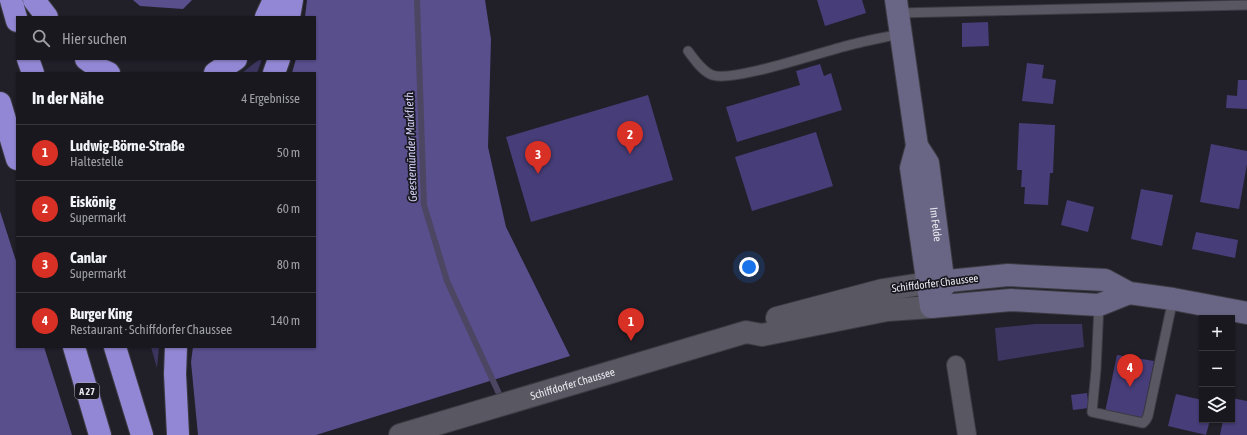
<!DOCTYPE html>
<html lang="de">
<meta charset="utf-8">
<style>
:root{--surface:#19181f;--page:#26252c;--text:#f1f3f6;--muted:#9fa0a4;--line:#37373d;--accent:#d93025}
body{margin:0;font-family:"Asap Condensed",sans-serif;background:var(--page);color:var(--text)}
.controls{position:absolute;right:12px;bottom:12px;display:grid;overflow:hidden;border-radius:0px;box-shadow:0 1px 3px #0004}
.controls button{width:36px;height:36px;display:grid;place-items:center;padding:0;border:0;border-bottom:1px solid var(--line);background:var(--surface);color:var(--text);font:20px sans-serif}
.you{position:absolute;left:749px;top:267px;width:14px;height:14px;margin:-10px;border:3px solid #fff;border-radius:50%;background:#1a73e8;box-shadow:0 0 0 6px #1a73e833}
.badge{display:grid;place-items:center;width:26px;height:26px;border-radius:50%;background:var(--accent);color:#fff;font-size:13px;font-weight:700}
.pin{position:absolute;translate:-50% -33px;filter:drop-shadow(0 1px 2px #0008)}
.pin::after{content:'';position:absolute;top:21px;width:14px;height:12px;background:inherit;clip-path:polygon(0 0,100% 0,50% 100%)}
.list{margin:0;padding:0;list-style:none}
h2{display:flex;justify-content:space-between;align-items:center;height:52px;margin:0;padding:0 16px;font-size:17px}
h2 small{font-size:13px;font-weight:400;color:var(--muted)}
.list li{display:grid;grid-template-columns:26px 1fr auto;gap:12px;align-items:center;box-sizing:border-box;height:56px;padding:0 16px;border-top:1px solid var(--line)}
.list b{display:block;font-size:15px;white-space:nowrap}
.list p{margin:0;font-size:13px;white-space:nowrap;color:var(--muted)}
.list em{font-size:13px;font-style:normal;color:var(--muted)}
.icon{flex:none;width:22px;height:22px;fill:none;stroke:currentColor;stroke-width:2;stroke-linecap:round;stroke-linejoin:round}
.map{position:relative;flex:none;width:1247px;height:435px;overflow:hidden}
.search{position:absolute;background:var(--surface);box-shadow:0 1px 3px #0004;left:16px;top:16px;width:300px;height:44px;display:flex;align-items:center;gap:10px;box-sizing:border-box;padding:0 14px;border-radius:0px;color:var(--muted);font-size:15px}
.panel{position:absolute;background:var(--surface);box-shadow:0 1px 3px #0004;left:16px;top:72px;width:300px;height:276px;border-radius:0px}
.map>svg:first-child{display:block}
.green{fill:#3b3560}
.forest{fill:#584f8c}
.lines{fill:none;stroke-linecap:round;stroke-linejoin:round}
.stream{stroke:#4d4662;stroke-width:6}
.building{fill:#473d78}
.service-casing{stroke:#3c3b43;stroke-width:11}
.minor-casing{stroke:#3c3b43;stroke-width:20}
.tertiary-casing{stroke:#3c3b43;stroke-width:24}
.secondary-casing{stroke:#3c3b43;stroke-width:24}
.motorway-casing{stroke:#3c3b43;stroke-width:24}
.service{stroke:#585762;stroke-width:9}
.minor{stroke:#585762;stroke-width:18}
.tertiary{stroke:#585762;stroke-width:22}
.secondary{stroke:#696584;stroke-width:22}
.motorway{stroke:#9287d4;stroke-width:22}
.labels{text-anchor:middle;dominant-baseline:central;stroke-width:3.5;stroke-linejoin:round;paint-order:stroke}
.shield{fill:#181720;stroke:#aaa9b1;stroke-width:1}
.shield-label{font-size:10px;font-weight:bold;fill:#e9e8ef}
.street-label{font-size:11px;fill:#e9e8ef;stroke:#181720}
.water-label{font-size:12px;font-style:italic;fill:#d2cff3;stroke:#181720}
</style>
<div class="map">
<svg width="1247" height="435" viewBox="0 0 1247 435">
<rect width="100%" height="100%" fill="#212029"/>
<!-- green -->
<path class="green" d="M260 59H262L257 73H242Z
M1035 324H1082L1084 347 998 361 995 328Z
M151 347H159L157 368Z"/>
<!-- forest -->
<path class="forest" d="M133 0H192L183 9 140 6Z
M307 0H485L491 39 488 147 506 227 570 356 316 435H198L191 362 193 347H315V73H292L296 59H315V17H305Z
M0 211 17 264V347H44L72 435H0Z"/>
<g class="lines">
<!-- stream -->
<path class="stream" d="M417 0 424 205 447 281 501 398"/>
</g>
<!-- building -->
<path class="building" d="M817 0H862L866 13 825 26Z
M988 22 989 46 962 47V23Z
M1027 63 1044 65 1042 78 1056 80 1053 104 1022 101Z
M820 64 824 76 831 73 842 110 737 142 726 107 800 85 796 71Z
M1238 80H1247V109L1226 108 1227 95 1237 96Z
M648 95 673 180 531 222 506 137Z
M1019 123 1055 125 1053 173H1050L1048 205 1024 204 1025 187H1021L1022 170H1017Z
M816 132 833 186 752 211 735 157Z
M1211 144 1247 151V164L1239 209 1200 202Z
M1141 189 1173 195 1162 246 1131 239Z
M1067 200 1094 207 1088 232 1061 225Z
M1196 232 1238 240 1235 258 1192 249Z
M1117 355 1154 361 1142 420 1105 412Z
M1087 393 1089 408 1073 410 1071 395Z
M1176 394 1202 400V420H1210L1206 435 1168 426Z
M1232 398 1247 401V435H1220L1223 420H1232Z"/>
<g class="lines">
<!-- service casing -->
<g class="service-casing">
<path id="service" d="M898 13 1247 5
M688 51C694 59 702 71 712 75 733 83 826 50 854 44 869 40 885 37 901 34
M1099 305 1096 370 1092 412 1143 423 1146 420 1148 416 1173 299"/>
</g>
<!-- minor casing -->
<g class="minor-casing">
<path id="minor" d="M956 365 967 435"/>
</g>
<!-- tertiary casing -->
<g class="tertiary-casing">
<g id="tertiary">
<path d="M777 318 883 290 928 283"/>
<path id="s1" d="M400 435 736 335 746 332 762 335 887 310 931 307"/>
</g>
</g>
<!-- secondary casing -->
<g class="secondary-casing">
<g id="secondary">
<path d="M896 0 917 146 911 168 931 307 1011 300 1099 305 1129 293"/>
<path id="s2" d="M917 146 928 163 944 286"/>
<path d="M928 283 1008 275 1105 280 1129 293 1173 299 1247 313"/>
</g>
</g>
<!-- motorway casing -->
<g class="motorway-casing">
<path id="motorway" d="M11 0 17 21
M34 0 47 17
M266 17 274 0
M289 17 292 0
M28 59 33 73
M86 59 100 69 109 73
M215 73 236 59
M274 73 279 59
M0 103 17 159
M74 347 100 435
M115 347 142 435
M176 347 175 374 178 435"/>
</g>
<!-- service -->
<use href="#service" class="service"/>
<!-- minor -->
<use href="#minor" class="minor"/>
<!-- tertiary -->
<use href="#tertiary" class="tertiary"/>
<!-- secondary -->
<use href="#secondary" class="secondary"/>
<!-- motorway -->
<use href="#motorway" class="motorway"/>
</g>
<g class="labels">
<!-- shield labels -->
<rect class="shield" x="75" y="383" width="24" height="16" rx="3"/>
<g class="shield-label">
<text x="87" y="391">A 27</text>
</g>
<!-- street labels -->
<g class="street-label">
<text stroke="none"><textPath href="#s2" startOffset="82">Im Felde</textPath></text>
<text transform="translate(935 283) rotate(-7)">Schiffdorfer Chaussee</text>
<text stroke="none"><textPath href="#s1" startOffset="180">Schiffdorfer Chaussee</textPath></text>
</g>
<!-- water labels -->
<g class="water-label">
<text transform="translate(411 147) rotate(-92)">Geestemünder Markfleth</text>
</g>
</g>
</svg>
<div class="controls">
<button>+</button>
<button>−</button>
<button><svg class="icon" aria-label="layers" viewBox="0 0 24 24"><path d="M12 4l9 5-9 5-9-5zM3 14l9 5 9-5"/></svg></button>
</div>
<div class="you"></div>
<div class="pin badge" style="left:631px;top:341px">1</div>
<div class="pin badge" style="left:630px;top:154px">2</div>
<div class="pin badge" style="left:538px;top:174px">3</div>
<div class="pin badge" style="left:1130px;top:387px">4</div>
<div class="search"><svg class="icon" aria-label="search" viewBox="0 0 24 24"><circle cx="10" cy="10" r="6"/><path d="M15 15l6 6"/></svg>Hier suchen</div>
<section class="panel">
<h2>In der Nähe<small>4 Ergebnisse</small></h2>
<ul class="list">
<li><span class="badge">1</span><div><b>Ludwig-Börne-Straße</b><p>Haltestelle</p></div><em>50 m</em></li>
<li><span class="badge">2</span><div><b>Eiskönig</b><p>Supermarkt</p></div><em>60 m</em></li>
<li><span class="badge">3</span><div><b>Canlar</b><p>Supermarkt</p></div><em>80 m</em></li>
<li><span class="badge">4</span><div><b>Burger King</b><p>Restaurant · Schiffdorfer Chaussee</p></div><em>140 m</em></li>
</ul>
</section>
</div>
